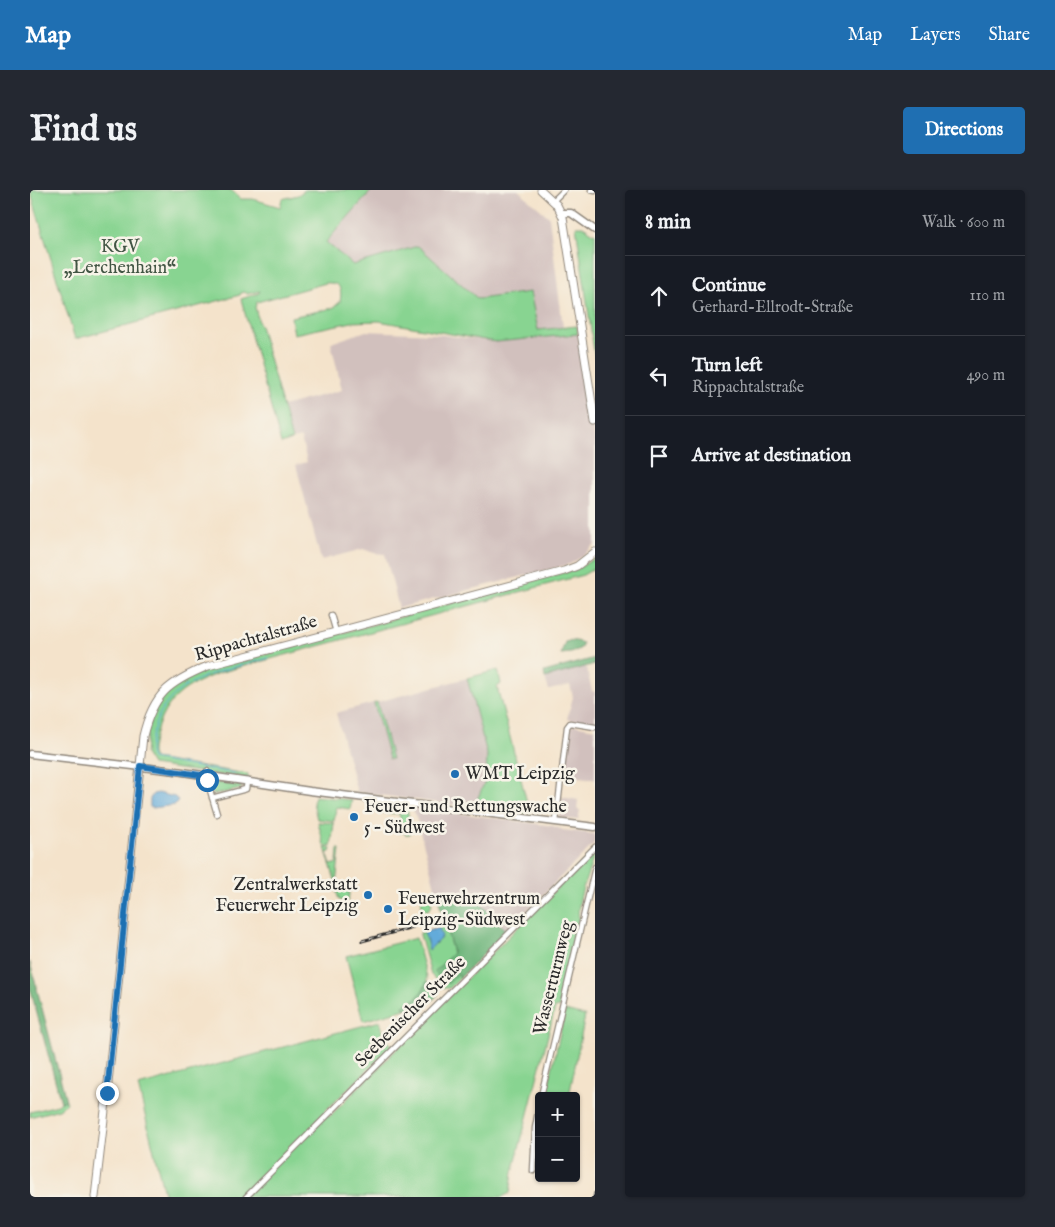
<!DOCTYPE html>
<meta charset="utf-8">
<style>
:root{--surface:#171b24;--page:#242831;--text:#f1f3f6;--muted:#9ea1a6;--line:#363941;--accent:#1f6fb2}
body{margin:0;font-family:"IM FELL English",serif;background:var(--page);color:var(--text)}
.controls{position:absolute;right:15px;bottom:15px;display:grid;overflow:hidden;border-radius:5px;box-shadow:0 1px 4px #0004}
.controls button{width:45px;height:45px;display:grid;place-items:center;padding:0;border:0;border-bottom:1px solid var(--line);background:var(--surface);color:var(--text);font:25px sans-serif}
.stop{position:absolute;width:15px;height:15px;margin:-11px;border:4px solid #1f6fb2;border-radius:50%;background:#fff}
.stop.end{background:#1f6fb2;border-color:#fff;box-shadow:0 1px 5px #0008}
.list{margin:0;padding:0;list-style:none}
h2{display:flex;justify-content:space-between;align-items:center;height:65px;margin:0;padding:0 20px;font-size:21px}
h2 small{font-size:16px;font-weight:400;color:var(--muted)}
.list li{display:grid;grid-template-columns:32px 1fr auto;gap:15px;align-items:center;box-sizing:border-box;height:80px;padding:0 20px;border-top:1px solid var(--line)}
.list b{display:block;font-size:19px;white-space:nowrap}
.list p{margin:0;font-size:16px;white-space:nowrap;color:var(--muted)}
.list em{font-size:16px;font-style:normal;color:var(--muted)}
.icon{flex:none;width:28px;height:28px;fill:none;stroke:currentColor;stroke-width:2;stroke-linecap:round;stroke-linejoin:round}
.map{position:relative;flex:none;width:565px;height:1007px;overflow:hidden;border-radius:5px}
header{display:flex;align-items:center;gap:30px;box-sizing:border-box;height:70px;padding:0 25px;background:var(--accent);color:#fff}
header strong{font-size:24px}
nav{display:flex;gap:28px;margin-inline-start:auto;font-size:18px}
.intro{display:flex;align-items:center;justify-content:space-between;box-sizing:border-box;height:120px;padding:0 30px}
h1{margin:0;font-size:35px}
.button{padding:12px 22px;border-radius:5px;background:var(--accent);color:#fff;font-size:18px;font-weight:700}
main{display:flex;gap:30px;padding:0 30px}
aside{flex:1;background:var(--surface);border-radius:5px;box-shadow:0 1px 4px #0004}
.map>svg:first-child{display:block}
.industrial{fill:#d1c0bd}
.green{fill:#88d491;stroke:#5a805e}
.forest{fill:#6eb67b;stroke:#4c7053}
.water{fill:#64abda;stroke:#486b82}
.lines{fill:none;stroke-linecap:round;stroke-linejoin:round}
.stream{stroke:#64abda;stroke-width:1}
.street-casing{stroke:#90877b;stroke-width:7}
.secondary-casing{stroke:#90877b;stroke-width:9}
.primary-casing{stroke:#90877b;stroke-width:9}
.street{stroke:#fff;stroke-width:4.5}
.secondary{stroke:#fff;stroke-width:6}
.primary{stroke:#fff;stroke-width:7}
.rail-casing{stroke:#2b2b2b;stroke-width:3}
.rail{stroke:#f7f3e8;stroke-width:1;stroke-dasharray:4;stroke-linecap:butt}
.route{stroke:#1f6fb2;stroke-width:6}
.poi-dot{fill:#1f6fb2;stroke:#f7f3e8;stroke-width:2}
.labels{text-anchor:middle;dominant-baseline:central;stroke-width:5;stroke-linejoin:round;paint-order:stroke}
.park-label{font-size:18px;fill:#425544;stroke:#f7f3e8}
.street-label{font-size:18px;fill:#2b2b2b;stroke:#f7f3e8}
.poi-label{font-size:18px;fill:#2b2b2b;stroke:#f7f3e8;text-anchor:start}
</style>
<header>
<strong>Map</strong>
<nav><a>Map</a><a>Layers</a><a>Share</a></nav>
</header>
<div class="intro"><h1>Find us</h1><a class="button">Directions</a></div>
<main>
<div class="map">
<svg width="565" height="1007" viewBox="0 0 565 1007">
<rect width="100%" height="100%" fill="#f7f3e8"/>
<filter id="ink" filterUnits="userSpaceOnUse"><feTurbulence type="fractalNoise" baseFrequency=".02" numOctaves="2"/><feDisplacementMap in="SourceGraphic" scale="10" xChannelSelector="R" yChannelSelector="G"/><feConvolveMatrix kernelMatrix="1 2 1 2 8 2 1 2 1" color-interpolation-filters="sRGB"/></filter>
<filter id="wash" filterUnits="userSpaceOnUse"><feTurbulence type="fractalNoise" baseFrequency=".0096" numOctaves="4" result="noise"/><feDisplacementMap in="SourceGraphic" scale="20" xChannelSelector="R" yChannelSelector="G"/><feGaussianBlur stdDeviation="1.12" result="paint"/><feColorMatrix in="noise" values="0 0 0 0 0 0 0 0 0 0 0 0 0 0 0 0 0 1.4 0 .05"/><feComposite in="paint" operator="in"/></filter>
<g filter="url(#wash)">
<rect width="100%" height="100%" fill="#f4e3cb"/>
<!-- industrial -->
<path class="industrial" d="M342 0H488L519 27 533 137 508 140 500 102 448 109 388 56 324 76 296 52Z
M336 141 404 144 466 152 548 144 565 253V354L553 366 540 374 369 418 355 364 344 363 333 359 291 370 266 275 277 272 271 248 262 250 253 216 312 200 301 153Z
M556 476 562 501 565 502V535L537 529 543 507 540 495 519 500 515 488Z
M437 488 457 564 456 589 447 610V618L327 602 306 523Z
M544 535 565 539V589L534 585 540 538Z
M532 607 548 610 547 619 550 620 548 630 529 628Z
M384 617 523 636 533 640 565 644 564 654 476 741 447 710 427 707 408 708 387 630 383 621Z"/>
<!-- green -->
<path class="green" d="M0 0H201L211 9H223L250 17 252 9 268 5 275 0H342L296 52 323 75 388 56 448 109 500 102 508 140 547 136 548 144 466 152 349 131 322 132 264 144 261 127 303 118 310 112C312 100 311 92 296 93L227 112 225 117 227 125 262 250 251 254 211 109 229 103 230 101 217 104 215 102 211 103 210 105 45 149Z
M546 36H553L565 44V168Z
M565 368V378L553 385 192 482C156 495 135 508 125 546 123 554 120 562 124 569L218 584V589L122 575 115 564C117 538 122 515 142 498 151 491 163 486 173 481L547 379Z
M468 480 471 494 467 497 500 624 447 618V610L456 589 457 564 437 488Z
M347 512 362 569H359L344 513Z
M179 592 211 595V599L183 605Z
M285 606 322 610 320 619 306 617 304 631 287 629 283 612Z
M347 613 376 616 382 640 380 644H375L376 639 374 638 373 643 370 642 369 644 370 624 344 622 345 616Z
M288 632 304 633 301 657 294 655Z
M295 657 301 659 300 662 297 663 301 675 307 673 308 659H310L306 694Z
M565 660C561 681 545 709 549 730L529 817 525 818 483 982 480 1003 472 1007H135L108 896 350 831 355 849 363 856 294 922 299 927Z
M305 696 320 698 318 711 309 710Z
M393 699 399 701 402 716 398 720H391Z
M415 734 430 788 420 798H414L401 785 390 745V743L412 737V735Z
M386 748 397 787C397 800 386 812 373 815L375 819 333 831 316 766Z
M535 821 555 826 539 906H516Z
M36 910 37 913 29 919 0 927V922L28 915 31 912Z"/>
<!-- forest -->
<path class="forest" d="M542 450 553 453 551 458 541 463 531 464 535 452Z
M565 468V474L515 488 514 482Z
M427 707 447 710 476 741 430 788 428 784 418 794 404 782 423 763 408 708Z
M0 772 36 910 31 912 0 798Z
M397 791 407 800 408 805 401 812 375 819 373 815C386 812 392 803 397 791Z"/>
<!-- water -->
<path class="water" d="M128 603 145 607 148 611 145 615 122 618 120 617V609L123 604Z
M409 738 412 747 399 760 394 742Z"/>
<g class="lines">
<!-- stream -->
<path class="stream" d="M209 584 122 569C118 561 121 551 123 543 135 487 193 481 239 468"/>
</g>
</g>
<g filter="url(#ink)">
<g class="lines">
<!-- street casing -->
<g class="street-casing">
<path id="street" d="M561 0 565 1
M523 11 534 0
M301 425 306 442
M177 581V590L187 624
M182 608 216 599 217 591
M526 632 537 537 540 533 565 537
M511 906 565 677
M503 981 505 938 509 917
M216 1007 565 657"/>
</g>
<!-- secondary casing -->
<g class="secondary-casing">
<path id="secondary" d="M532 23H541L565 40
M0 564 146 581 280 601 565 637"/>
</g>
<!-- primary casing -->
<g class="primary-casing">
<path id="primary" d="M511 0 527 15 533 27 565 232
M65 1007 77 903 113 546C123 504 139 492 178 476L534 381 547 376 565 362"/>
</g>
<!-- street -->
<use href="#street" class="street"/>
<!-- secondary -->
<use href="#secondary" class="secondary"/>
<!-- primary -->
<use href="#primary" class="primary"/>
<!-- rail casing -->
<g class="rail-casing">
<path id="rail" d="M332 751 383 737
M564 1007 565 1003"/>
</g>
<!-- rail -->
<use href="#rail" class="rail"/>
</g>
</g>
<g class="lines" filter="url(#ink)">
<!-- route -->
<path class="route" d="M77 903 110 576 177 586V590"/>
</g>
<!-- markers -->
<g class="poi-dot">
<circle cx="425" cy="584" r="5"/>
<circle cx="324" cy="627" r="5"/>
<circle cx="338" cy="705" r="5"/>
<circle cx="358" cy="719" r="5"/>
</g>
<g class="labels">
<!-- park labels -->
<g class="park-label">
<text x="90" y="57">KGV<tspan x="90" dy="21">„Lerchenhain“</tspan></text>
</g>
<!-- street labels -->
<g class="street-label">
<text transform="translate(226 449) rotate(-16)">Rippachtalstraße</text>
<text transform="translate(524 788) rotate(-76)">Wasserturmweg</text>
<text transform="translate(381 822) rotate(-45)">Seebenischer Straße</text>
</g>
<!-- poi labels -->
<g class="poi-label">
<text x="435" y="584">WMT Leipzig</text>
<text x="334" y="617">Feuer- und Rettungswache<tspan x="334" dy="21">5 – Südwest</tspan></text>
<text x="328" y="695" text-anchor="end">Zentralwerkstatt<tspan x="328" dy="21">Feuerwehr Leipzig</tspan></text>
<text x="368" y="709">Feuerwehrzentrum<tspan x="368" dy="21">Leipzig-Südwest</tspan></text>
</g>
</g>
</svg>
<div class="controls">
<button>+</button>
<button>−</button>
</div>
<div class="stop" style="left:177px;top:590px"></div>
<div class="stop end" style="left:77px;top:903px"></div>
</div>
<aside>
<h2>8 min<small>Walk · 600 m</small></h2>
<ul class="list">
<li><svg class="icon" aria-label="ahead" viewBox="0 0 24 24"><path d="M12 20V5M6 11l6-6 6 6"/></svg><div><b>Continue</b><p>Gerhard-Ellrodt-Straße</p></div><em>110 m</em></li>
<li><svg class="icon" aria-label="left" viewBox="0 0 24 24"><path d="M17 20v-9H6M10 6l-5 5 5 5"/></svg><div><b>Turn left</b><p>Rippachtalstraße</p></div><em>490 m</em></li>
<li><svg class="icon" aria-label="arrive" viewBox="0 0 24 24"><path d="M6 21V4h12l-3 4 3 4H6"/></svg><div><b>Arrive at destination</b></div></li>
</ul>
</aside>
</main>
